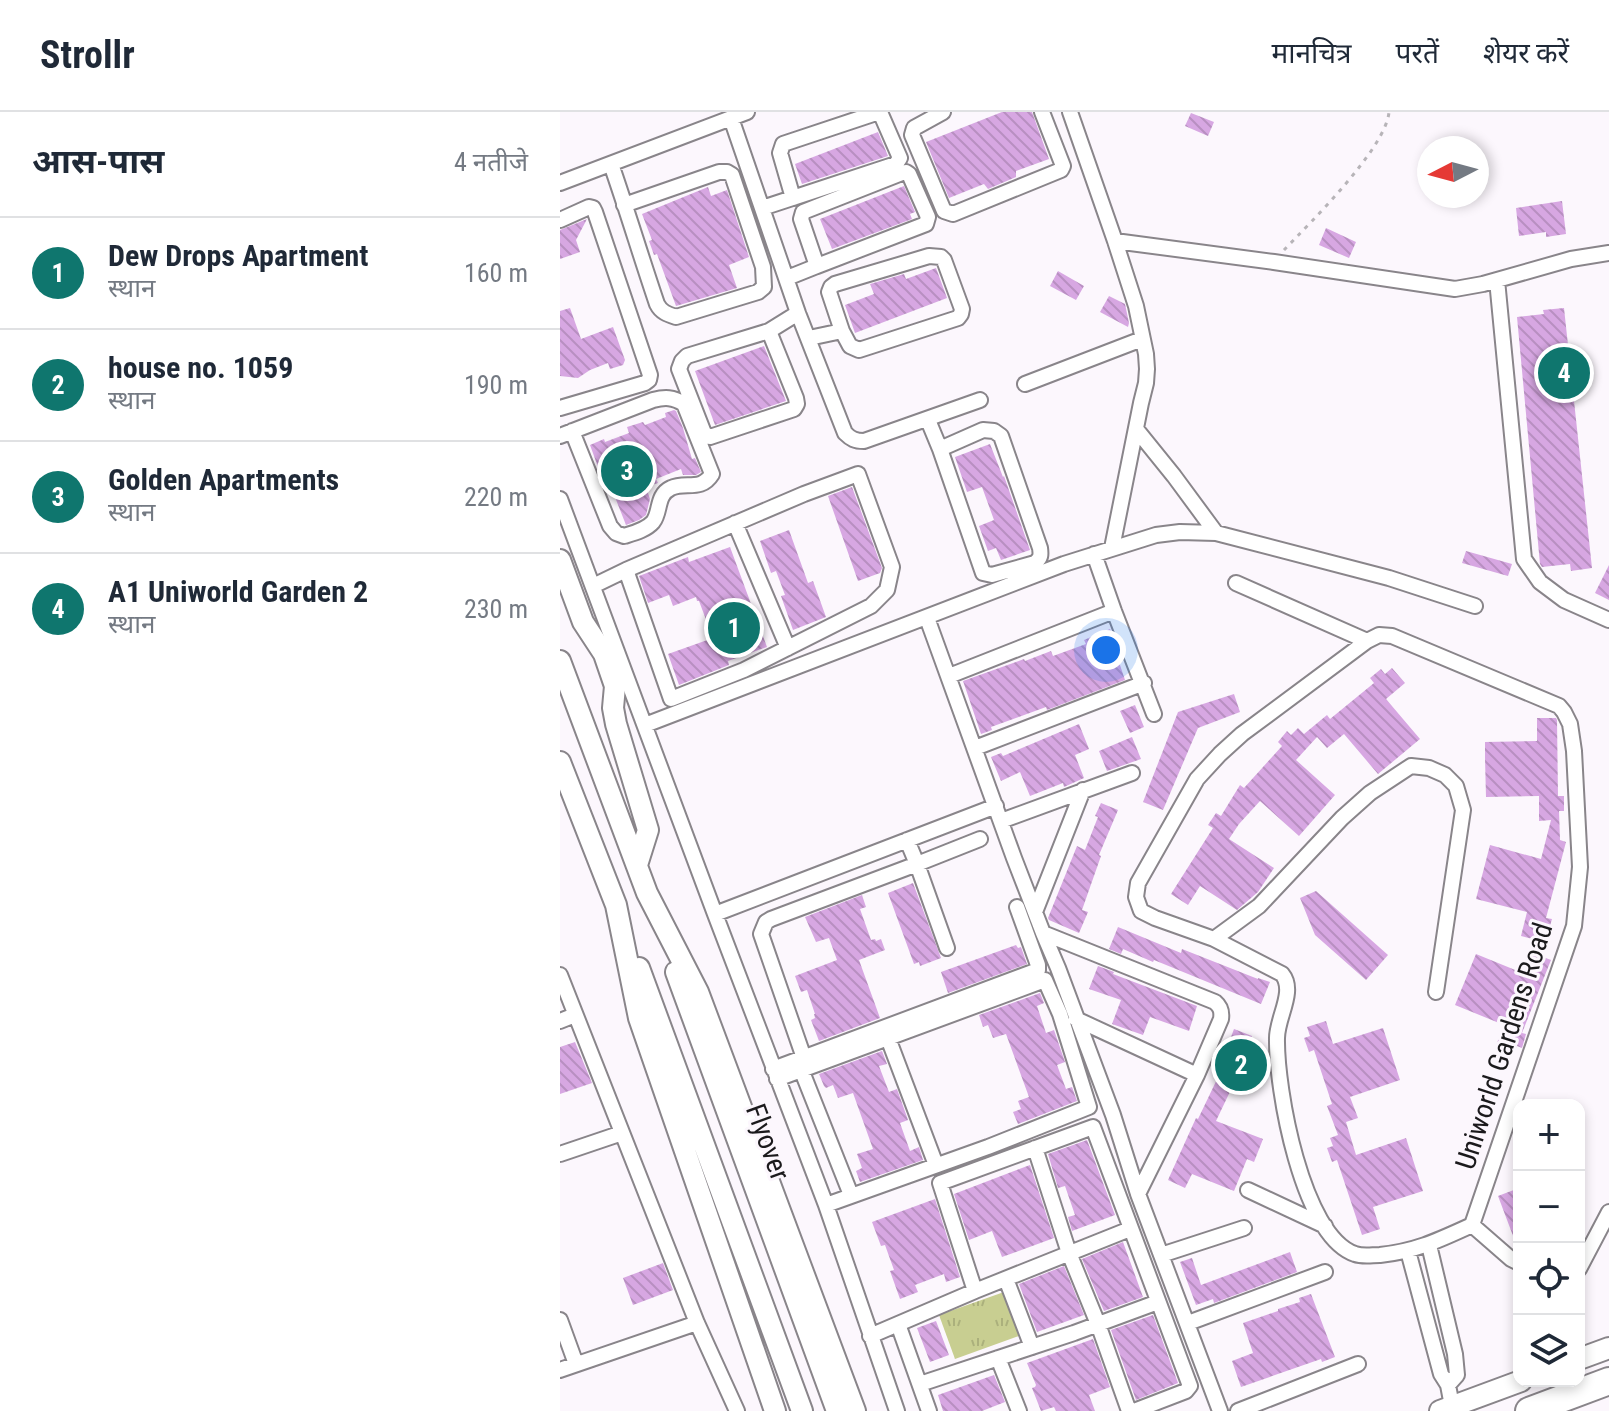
<!DOCTYPE html>
<html lang="hi">
<meta charset="utf-8">
<style>
:root{--surface:#fff;--page:#f6f6f7;--text:#1f2937;--muted:#747a83;--line:#e0e1e3;--accent:#0f766e}
body{margin:0;font-family:"Roboto Condensed","Noto Sans Devanagari",sans-serif;background:var(--page);color:var(--text)}
.controls{position:absolute;right:24px;bottom:24px;display:grid;overflow:hidden;border-radius:16px;box-shadow:0 4px 12px #0003}
.controls button{width:72px;height:72px;display:grid;place-items:center;padding:0;border:0;border-bottom:2px solid var(--line);background:var(--surface);color:var(--text);font:40px sans-serif}
.compass{position:absolute;left:857px;top:24px;width:72px;height:72px;border-radius:50%;background:var(--surface);box-shadow:0 4px 12px #0003;rotate:264deg}
.you{position:absolute;left:546px;top:538px;width:28px;height:28px;margin:-20px;border:6px solid #fff;border-radius:50%;background:#1a73e8;box-shadow:0 0 0 12px #1a73e833}
.badge{display:grid;place-items:center;width:52px;height:52px;border-radius:50%;background:var(--accent);color:#fff;font-size:26px;font-weight:700}
.pin{position:absolute;translate:-50% -50%;border:4px solid #fff;box-shadow:0 2px 8px #0006}
.list{margin:0;padding:0;list-style:none}
h2{display:flex;justify-content:space-between;align-items:center;height:104px;margin:0;padding:0 32px;font-size:34px}
h2 small{font-size:26px;font-weight:400;color:var(--muted)}
.list li{display:grid;grid-template-columns:52px 1fr auto;gap:24px;align-items:center;box-sizing:border-box;height:112px;padding:0 32px;border-top:2px solid var(--line)}
.list b{display:block;font-size:30px;white-space:nowrap}
.list p{margin:0;font-size:26px;white-space:nowrap;color:var(--muted)}
.list em{font-size:26px;font-style:normal;color:var(--muted)}
.icon{flex:none;width:44px;height:44px;fill:none;stroke:currentColor;stroke-width:2;stroke-linecap:round;stroke-linejoin:round}
.map{position:relative;flex:none;width:1049px;height:1299px;overflow:hidden}
header{display:flex;align-items:center;gap:48px;box-sizing:border-box;height:112px;padding:0 40px;background:var(--surface);border-bottom:2px solid var(--line)}
header strong{font-size:38px}
nav{display:flex;gap:44px;margin-inline-start:auto;font-size:28px}
main{display:flex}
aside{flex:1;background:var(--surface)}
.map>svg:first-child{display:block}
.grass{fill:url(#grass-tufts)}
.building{fill:url(#building-back-hatch)}
.lines{fill:none;stroke-linecap:round;stroke-linejoin:round}
.street-casing{stroke:#89858a;stroke-width:18}
.secondary-casing{stroke:#89858a;stroke-width:24}
.highway-casing{stroke:#89858a;stroke-width:30}
.path{stroke:#b7b4b8;stroke-width:3;stroke-dasharray:4 6;stroke-linecap:butt}
.street{stroke:#fff;stroke-width:14}
.secondary{stroke:#fff;stroke-width:20}
.highway{stroke:#fff;stroke-width:26}
.labels{text-anchor:middle;dominant-baseline:central;stroke-width:6;stroke-linejoin:round;paint-order:stroke}
.street-label{font-size:28px;fill:#1b1a1c;stroke:#fcf7fd}
</style>
<header>
<strong>Strollr</strong>
<nav><a>मानचित्र</a><a>परतें</a><a>शेयर करें</a></nav>
</header>
<main>
<aside>
<h2>आस-पास<small>4 नतीजे</small></h2>
<ul class="list">
<li><span class="badge">1</span><div><b>Dew Drops Apartment</b><p>स्थान</p></div><em>160 m</em></li>
<li><span class="badge">2</span><div><b>house no. 1059</b><p>स्थान</p></div><em>190 m</em></li>
<li><span class="badge">3</span><div><b>Golden Apartments</b><p>स्थान</p></div><em>220 m</em></li>
<li><span class="badge">4</span><div><b>A1 Uniworld Garden 2</b><p>स्थान</p></div><em>230 m</em></li>
</ul>
</aside>
<div class="map">
<svg width="1049" height="1299" viewBox="0 0 1049 1299">
<defs>
<pattern id="grass-tufts" width="24" height="20" patternUnits="userSpaceOnUse" patternTransform="scale(2)"><rect width="24" height="20" fill="#c8ce91"/><path d="M3 7l-1-3M5 7V3M7 7l1-3M15 17l-1-3M17 17v-4M19 17l1-3" fill="none" stroke="#abb07c"/></pattern>
<pattern id="building-back-hatch" width="6" height="6" patternUnits="userSpaceOnUse" patternTransform="scale(2)"><rect width="6" height="6" fill="#d7a7e2"/><path d="M-1 5l2 2M0 0l6 6M5-1l2 2" fill="none" stroke="#b88fc1"/></pattern>
</defs>
<rect width="100%" height="100%" fill="#fcf7fd"/>
<!-- grass -->
<path class="grass" d="M444 1180 459 1224 395 1247 379 1203Z"/>
<!-- building -->
<path class="building" d="M442 0H472L489 47 456 59V65L428 77 424 72 389 86 366 30Z
M631 1 654 10 648 24 625 14Z
M318 20 328 44 242 72 235 52Z
M344 74 355 100 350 102 352 107 272 137 260 107Z
M148 75 151 84 167 78 189 145 169 153 177 176 116 194 97 142 94 143 89 129 92 128 82 102Z
M1002 89 1006 122 986 125V120L959 124 956 96Z
M27 107 16 128 20 140 0 147V118Z
M766 116 796 130 789 146 759 133Z
M376 156 387 186 295 221 285 193 314 182 310 172 344 162 346 167Z
M498 159 524 174 516 188 490 174Z
M549 184 565 192 569 211 568 215 540 200Z
M10 196 21 227 53 215 65 248 63 253 50 257 48 251 30 258 18 266 0 264V199Z
M1004 196 1032 456 1011 459 1010 452 982 455 980 452 957 205 984 202 983 198Z
M204 234 226 289 155 313 135 259Z
M114 298 116 299 123 316 132 347 135 346 141 360 136 363H123L121 357 96 367 98 371 86 375 90 387 86 403 79 408 66 413 51 375 46 377 30 333 44 327 45 330 69 321 67 315 83 310 85 313 106 305 105 301Z
M430 332 443 365 444 364 470 438 441 448 436 436 428 439 419 414 434 408 422 375 407 380 395 345Z
M292 375 322 456 320 461 298 469 268 384Z
M229 418 248 471 253 469 266 505 233 518 221 484 225 483 216 459 211 461 200 429Z
M170 435 207 535 168 549 169 553 119 573 108 542 153 526 139 489H137L136 485 113 494 109 483 88 491 79 464 128 445 129 450Z
M906 439 952 452 948 464 902 451Z
M1049 453V488L1035 481Z
M550 517 559 540 556 541 565 568 487 598 486 595 431 615 432 618 421 622 403 569 464 547 465 549 491 539 493 544 526 532 524 528Z
M832 556 845 571 826 587 860 627 818 662 784 622 767 636 757 625 736 648 775 683 739 724 700 689 679 712 669 727 714 756 698 780 677 798 640 774 628 793 611 782 653 716 648 713 656 701 661 704 680 673 684 676 722 634 718 630 727 619 731 623 738 616 744 622 767 603 770 607 814 571 810 566 821 557 825 562Z
M674 582 680 600 638 616 603 698 583 690 618 600Z
M575 593 584 615 570 621 560 599Z
M977 606H996L997 608 998 684H1004V699H999L1000 728 1006 730 986 806 992 807 988 821 982 820 980 829 961 824 967 800 916 787 930 733 981 747 991 708 979 709V684L926 685 925 646V630L977 629Z
M519 612 529 637 515 643 524 666 504 675 503 671 470 684 460 660 441 669 431 645 441 641 443 644Z
M572 625 581 647 547 659 539 639Z
M541 691 558 698 539 743 541 744 522 798 528 800 519 821 489 808 488 806 517 734 525 738 538 705 535 704Z
M353 771 381 846 360 854 359 850 354 852 328 781Z
M756 779 828 843 806 868 755 823 740 786Z
M302 783 306 795 300 797 311 828 315 827 316 829 321 827 325 838 299 848 320 906 259 929 251 908 255 906 254 902H255L247 878 241 880 235 864 277 848 269 826 256 830 245 805Z
M558 815 621 841 622 837 698 867V866L710 870 701 892 594 848 593 850 563 837 561 842 549 837Z
M456 833 458 836 461 835 467 852 388 881 381 860Z
M973 841 991 848 962 921 966 922 962 936 957 934 953 943 935 936 944 913 895 893 916 842 965 862Z
M538 854 554 860 553 862 637 894 629 919 590 905 583 923 552 912 561 888 529 877Z
M480 881 484 891 477 894 486 921 494 918 505 950 497 953 506 977 512 975 517 989 458 1012 453 1000 461 997 458 989 469 985 446 922 433 926 428 913 423 915 419 903Z
M766 909 773 932 823 916 840 968 790 985 798 1006 786 1010 796 1043 846 1026 863 1079 813 1095 820 1117 802 1123 777 1048 772 1050 767 1036 773 1034 770 1026 778 1023 767 994 772 992 754 938 749 940 744 926 750 924 747 915Z
M674 917 692 924 678 968 676 967 656 1009 703 1027 694 1050 687 1047 674 1079 632 1062 625 1076 608 1068 636 1006 638 1007 660 961 658 960Z
M15 930 32 971 0 982V935Z
M322 939 327 952 319 954 329 980 337 977 348 1008 340 1011 350 1039 359 1035 363 1048 300 1070 296 1059 302 1056 297 1042 313 1037 293 981 278 986 273 973 266 976 264 974 259 962Z
M527 1028 555 1103 512 1119 508 1105 515 1103 505 1074 498 1076 488 1042Z
M470 1053 494 1126 442 1145 432 1119 409 1128 394 1082Z
M959 1076V1137H958L938 1084Z
M375 1087 400 1165 386 1170 384 1162 355 1173 358 1180 340 1187 330 1159 334 1158 325 1133 321 1134 312 1110Z
M563 1130 583 1185 544 1199 522 1147Z
M730 1140 737 1160 654 1191 653 1187 636 1193 620 1150 632 1146 641 1173Z
M103 1151 113 1178 73 1193 63 1166Z
M504 1154 524 1203 477 1220 459 1172Z
M751 1182 775 1245 762 1250 761 1247 681 1275 672 1249 693 1241 683 1211 718 1199V1197L740 1190 739 1186Z
M593 1203 618 1271 576 1288 551 1218Z
M376 1209 389 1243 370 1250 357 1216Z
M533 1227 550 1275 529 1283 535 1299H496L494 1295 481 1299 472 1276 475 1275 476 1273 467 1251Z
M434 1263 445 1290 422 1299H383L378 1283Z"/>
<g class="lines">
<!-- street casing -->
<g class="street-casing">
<path id="street" d="M383 0 354 16 352 23 384 99 393 102 501 58 503 54 482 0
M510 0 555 129 576 194 586 242 587 257 586 271 581 291 552 436
M171 6 238 201 285 321C291 327 295 329 304 329L420 288
M51 52C67 98 81 145 97 192 101 200 107 202 116 205L198 180 204 175 203 155 172 63 167 60H159L64 93
M0 71 187 0
M233 86 220 41 223 32 319 0
M202 96 336 52 340 46 320 0
M0 108 29 95 33 96 35 100 90 263 89 268 85 271 0 296
M555 129 714 150 895 177 923 172 1011 147 1049 141
M227 166 257 154 241 107 243 100 342 61 346 60 349 62 368 105 366 112 257 154
M937 168 964 447 980 470 1004 488 1049 508
M209 219 236 286 237 292 234 297 150 325 144 321 119 257 122 249 127 244 209 219 238 201
M249 226 282 219 290 234 299 238 398 206 401 202 402 197 384 148 381 145 369 144 275 172 271 175 269 180 282 219
M465 272 582 227
M368 308 380 337 423 461 432 463 475 451C481 446 481 443 480 436L441 324 434 319 423 318 380 337
M576 317 614 364 656 421
M0 324 93 288C105 285 113 285 124 292L152 362C141 380 125 369 111 376 96 383 101 400 93 410 86 418 74 421 64 424L56 421 50 414 12 319
M0 387 155 802 266 1093 337 1299
M175 411 228 536
M534 442 554 499 594 602
M676 471 807 529
M33 474 66 458 111 587 184 558 311 494 327 478 332 455 298 362 244 382 66 458
M367 506 454 746 483 821 498 856 553 1003 578 1082 660 1299
M819 523 832 524 999 594 1004 600 1010 612 1014 639 1020 755 1014 814 912 1113C879 1128 857 1139 820 1143 812 1143 803 1145 795 1142 742 1124 716 976 717 926 717 905 736 879 722 862L654 827 595 806 581 799 576 785 578 771 637 667 660 642 682 622 807 529Z
M389 564 554 499
M85 613 504 452 596 423 620 420 656 421 829 466 915 494
M415 636 584 571
M441 709 572 661
M475 800 523 678
M155 802 436 694
M483 821 655 890C661 895 662 900 661 907L637 963 578 1082
M654 827 699 794 782 706 810 681 851 654 869 656 885 663 896 674 903 698 876 880
M387 836 357 752 420 727
M0 863 137 1211 177 1299
M516 907 637 963
M0 909 15 903
M328 926 376 1053
M244 946 201 822 206 810 211 807 357 752 347 728
M213 957 478 858V853L457 795
M241 957 291 1083
M217 967 485 868 500 902 529 995 428 1035 266 1093
M475 1036 509 1141 538 1212 569 1299
M0 1042 62 1021
M688 1078 765 1114
M912 1113 951 1147 959 1151
M869 1133 895 1242 897 1263 888 1273
M848 1139 881 1262 888 1273 892 1294
M601 1143 684 1116
M1019 1157 1049 1100
M446 1167 472 1235
M415 1179 380 1071 533 1015 630 1274 626 1279 574 1299
M0 1208 16 1252
M628 1211 765 1160
M338 1212 369 1299
M310 1224 415 1179 570 1117
M438 1246 459 1299
M0 1258 137 1211
M360 1272 514 1221 598 1190
M678 1299 798 1252"/>
</g>
<!-- secondary casing -->
<g class="secondary-casing">
<path id="secondary" d="M0 448 23 510 44 542 55 574 53 596 56 612 88 718 77 753
M0 549 87 781 138 880 295 1299
M0 650 56 793 79 906 215 1299
M79 856 242 1299
M116 860 277 1299
M1019 1247 1049 1236
M880 1299 961 1269"/>
</g>
<!-- highway casing -->
<g class="highway-casing">
<path id="highway" d="M969 1299 1049 1269"/>
</g>
<!-- path -->
<path class="path" d="M724 138C751 110 826 36 829 0"/>
<!-- street -->
<use href="#street" class="street"/>
<!-- secondary -->
<use href="#secondary" class="secondary"/>
<!-- highway -->
<use href="#highway" class="highway"/>
</g>
<g class="labels">
<!-- street labels -->
<g class="street-label">
<text transform="translate(944 934) rotate(-72)">Uniworld Gardens Road</text>
<text transform="translate(208 1030) rotate(70)">Flyover</text>
</g>
</g>
</svg>
<div class="controls">
<button>+</button>
<button>−</button>
<button><svg class="icon" aria-label="locate" viewBox="0 0 24 24"><circle cx="12" cy="12" r="6"/><path d="M12 2v4M12 18v4M2 12h4M18 12h4"/></svg></button>
<button><svg class="icon" aria-label="layers" viewBox="0 0 24 24"><path d="M12 4l9 5-9 5-9-5zM3 14l9 5 9-5"/></svg></button>
</div>
<svg class="compass" viewBox="-18 -18 36 36"><path d="M0-13l5 13h-10z" fill="#e53935"/><path d="M0 13l5-13h-10z" fill="#747a83"/></svg>
<div class="you"></div>
<div class="pin badge" style="left:174px;top:516px">1</div>
<div class="pin badge" style="left:681px;top:953px">2</div>
<div class="pin badge" style="left:67px;top:359px">3</div>
<div class="pin badge" style="left:1004px;top:261px">4</div>
</div>
</main>
